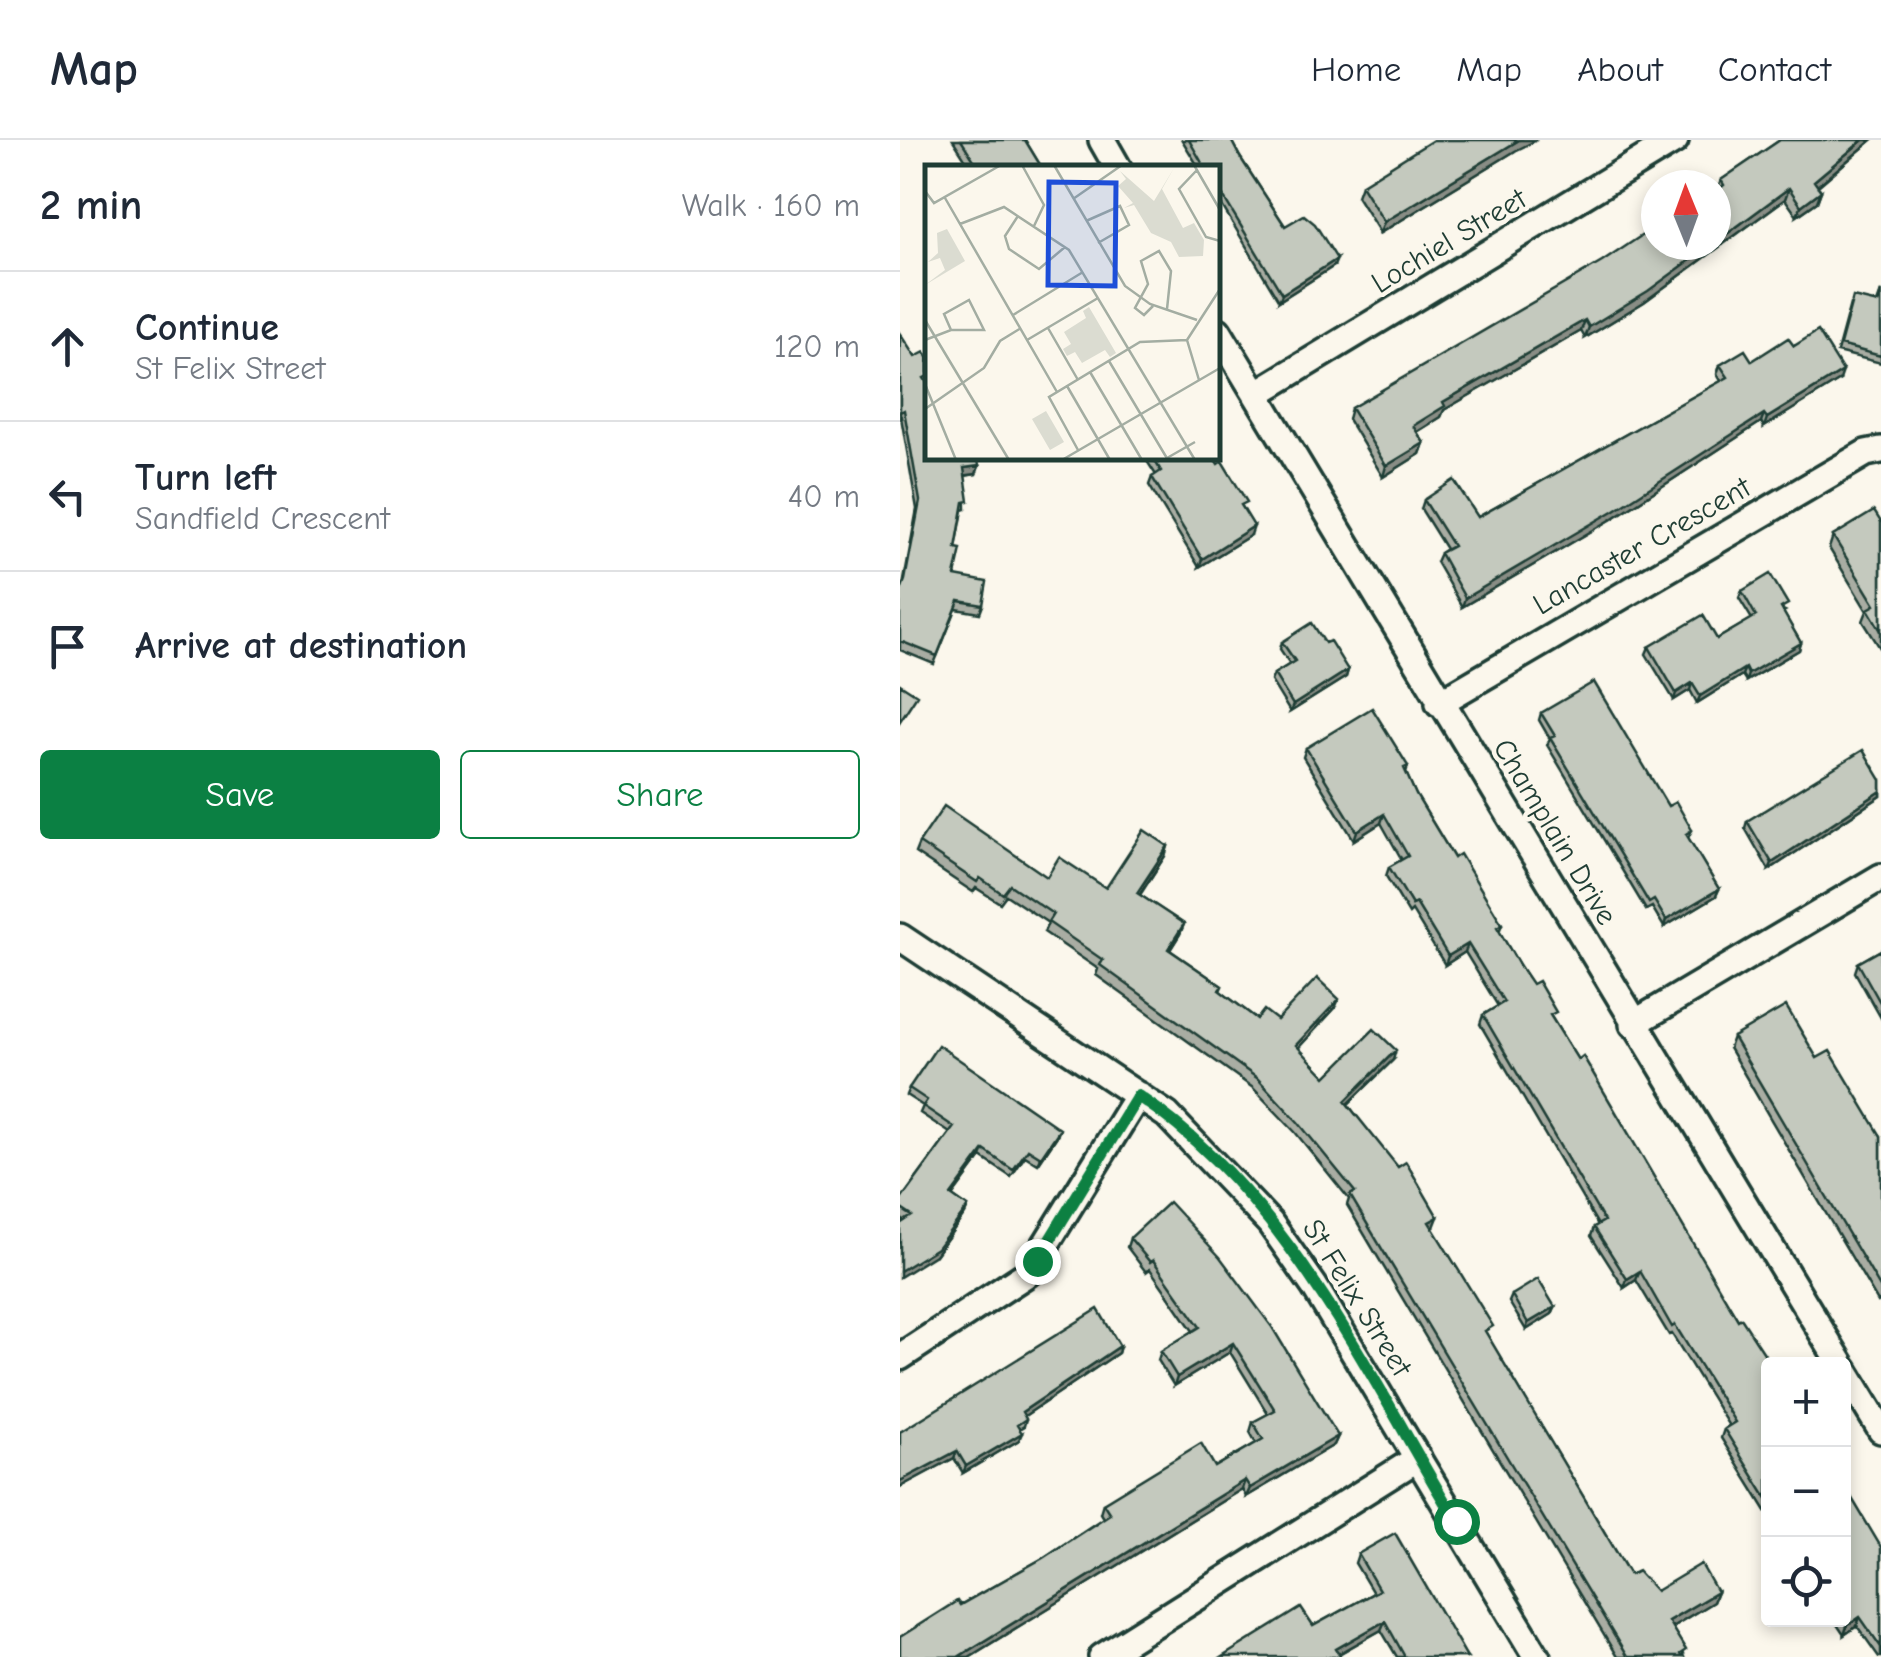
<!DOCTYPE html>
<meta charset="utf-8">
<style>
:root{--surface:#fff;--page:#f2f2f3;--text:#1f2937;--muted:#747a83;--line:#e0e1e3;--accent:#0b8043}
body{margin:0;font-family:"Comic Neue",sans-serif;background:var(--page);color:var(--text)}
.controls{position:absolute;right:30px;bottom:30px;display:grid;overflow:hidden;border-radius:10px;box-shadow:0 5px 15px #0003}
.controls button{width:90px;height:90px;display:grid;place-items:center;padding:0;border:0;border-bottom:2px solid var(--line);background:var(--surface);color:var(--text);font:50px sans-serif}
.compass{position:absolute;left:741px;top:30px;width:90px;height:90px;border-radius:50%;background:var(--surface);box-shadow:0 5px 15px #0003;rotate:359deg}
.stop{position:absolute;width:30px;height:30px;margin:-22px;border:8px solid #0b8043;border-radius:50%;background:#fff}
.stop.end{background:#0b8043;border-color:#fff;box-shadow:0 2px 10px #0008}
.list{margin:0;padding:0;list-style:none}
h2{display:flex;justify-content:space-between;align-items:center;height:130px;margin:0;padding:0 40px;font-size:42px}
h2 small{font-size:32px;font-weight:400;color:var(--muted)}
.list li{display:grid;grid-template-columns:65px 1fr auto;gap:30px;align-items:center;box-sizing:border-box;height:150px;padding:0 40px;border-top:2px solid var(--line)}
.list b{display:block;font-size:38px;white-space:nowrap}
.list p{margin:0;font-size:32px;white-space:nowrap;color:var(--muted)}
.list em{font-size:32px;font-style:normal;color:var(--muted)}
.actions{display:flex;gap:20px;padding:30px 40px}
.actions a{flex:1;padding:22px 0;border:2px solid var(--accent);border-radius:10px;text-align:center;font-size:35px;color:var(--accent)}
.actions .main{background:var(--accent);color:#fff}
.icon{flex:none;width:55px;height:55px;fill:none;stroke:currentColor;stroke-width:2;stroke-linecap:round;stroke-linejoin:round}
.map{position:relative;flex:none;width:981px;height:1517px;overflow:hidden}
header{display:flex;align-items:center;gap:60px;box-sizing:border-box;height:140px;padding:0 50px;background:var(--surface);border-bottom:2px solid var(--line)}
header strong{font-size:48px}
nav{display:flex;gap:55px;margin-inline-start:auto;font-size:35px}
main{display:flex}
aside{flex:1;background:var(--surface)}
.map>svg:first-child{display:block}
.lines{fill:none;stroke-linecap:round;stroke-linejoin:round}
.street-casing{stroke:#1f3d34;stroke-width:32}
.street{stroke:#fbf7ec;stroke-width:25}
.wall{fill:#a9ada3;stroke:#1f3d34;stroke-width:2.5}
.shaded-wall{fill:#898d85;stroke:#1f3d34;stroke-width:2.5}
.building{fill:#c4c9be;stroke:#1f3d34;stroke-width:2.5}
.route{stroke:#0b8043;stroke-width:12}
.labels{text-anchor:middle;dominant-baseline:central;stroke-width:9;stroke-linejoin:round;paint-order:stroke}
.street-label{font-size:30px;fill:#1f3d34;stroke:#fbf7ec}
.inset-road{fill:none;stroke:#a3ada2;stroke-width:2.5}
.view{fill:#1d4ed8;fill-opacity:0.15;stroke:#1d4ed8;stroke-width:5}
.inset-edge{fill:none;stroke:#1f3d34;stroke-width:5}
</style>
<header>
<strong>Map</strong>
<nav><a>Home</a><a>Map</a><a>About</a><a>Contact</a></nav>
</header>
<main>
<aside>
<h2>2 min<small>Walk · 160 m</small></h2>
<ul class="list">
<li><svg class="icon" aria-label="ahead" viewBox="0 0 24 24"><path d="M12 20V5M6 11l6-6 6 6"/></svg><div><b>Continue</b><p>St Felix Street</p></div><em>120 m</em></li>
<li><svg class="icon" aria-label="left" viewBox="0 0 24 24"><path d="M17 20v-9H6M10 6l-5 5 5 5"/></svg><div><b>Turn left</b><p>Sandfield Crescent</p></div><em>40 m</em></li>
<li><svg class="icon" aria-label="arrive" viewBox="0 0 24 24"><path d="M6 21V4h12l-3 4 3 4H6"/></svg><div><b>Arrive at destination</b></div></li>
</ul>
<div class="actions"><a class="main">Save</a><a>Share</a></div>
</aside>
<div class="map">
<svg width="981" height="1517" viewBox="0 0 981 1517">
<rect width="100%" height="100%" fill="#fbf7ec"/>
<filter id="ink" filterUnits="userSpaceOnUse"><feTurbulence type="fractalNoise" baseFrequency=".01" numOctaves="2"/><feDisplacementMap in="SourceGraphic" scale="20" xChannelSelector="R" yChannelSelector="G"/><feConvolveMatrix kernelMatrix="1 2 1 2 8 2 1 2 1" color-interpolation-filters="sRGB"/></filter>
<g filter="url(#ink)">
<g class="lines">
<!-- street casing -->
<g class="street-casing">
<path id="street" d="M202 0 218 28
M318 191 941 1224
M356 254 775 0
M539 563 966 313 981 310
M0 797 267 975 370 1083 414 1146 637 1517
M733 884 981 737
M0 1217 128 1133 238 955
M944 1229 981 1290
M202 1517 518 1318"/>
</g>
<!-- street -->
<use href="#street" class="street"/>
</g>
<!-- wall -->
<path class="wall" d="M53 0H125L142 28H71Z
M282 0H334L332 2 340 17 385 86 434 126 379 161 318 59V28H299Z
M880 0H972L918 46 921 51 917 62 897 76 885 59 744 162 685 198 681 191 544 270 541 277 517 292 524 303 520 314 483 337 448 279 451 268 756 105 817 51 821 40Z
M615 11 480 93 457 56 461 45Z
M981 152V223L937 212 950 164 977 163Z
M0 194 27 243 28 318 79 326 76 334 65 336 66 369 63 370 56 408 55 436 83 465 80 473 56 469 34 524 0 510V453L3 446 17 369 1 277 0 278Z
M894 206 940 240 864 287 861 282 712 379 562 467 536 422 540 413 546 409 521 369 524 360 578 377 821 241 817 234 820 225 852 221Z
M245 318H314L344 370 351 395 299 427 249 345 252 337 256 335Z
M981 382V508H980L963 481 967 471 929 408 933 396Z
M842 451 885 471 883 472 901 503 899 510 846 541 842 535 797 563 790 550 774 560 746 514 749 507 817 499 852 479 839 458Z
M382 502 425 503 448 530 446 537 390 572 371 541 374 534 390 524 380 509Z
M641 573 792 690 788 698 819 749 816 756 764 787 752 767 746 770 647 605 650 599 639 580Z
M406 608 508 626 506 633 516 655 554 718 602 784 599 792 838 1180 868 1224V1374L821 1298 824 1289 829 1286 772 1194 769 1195 736 1140 724 1148 691 1096 694 1087 698 1085 580 884 583 875 598 866 565 812 545 825 512 771 509 774 486 736 489 727 502 720 481 683 454 700 403 617Z
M981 640V656L869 730 845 688 847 681Z
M19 703 147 737 206 748 268 706 265 716 240 755 284 784 280 794 270 810 322 846 320 851 357 879 377 880 435 868 398 908 426 937 493 920 448 964 534 1087 532 1088 588 1197 730 1435 756 1451 817 1452 813 1462 772 1487 784 1517H717L479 1119 447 1065 449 1059 395 992 353 948 196 835 198 829 144 792 148 783 106 755 100 763 76 748 73 752 15 713Z
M981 810V878L955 832 958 823Z
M833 897 917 918 981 996V1160L978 1162 829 908Z
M9 948 157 996 138 1024 125 1016 111 1037 81 1017 52 1056 68 1067 65 1074 35 1115 0 1077V1061L50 993 20 973 23 966 6 955Z
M230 1098 438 1296 434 1305 346 1357 342 1349 69 1517H0L60 1465 143 1418 203 1378 200 1373 203 1363 315 1327 356 1303 350 1292 353 1282 368 1274 330 1212 274 1246 258 1220 261 1211 293 1191 250 1129 246 1132 227 1107Z
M612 1155 655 1167 652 1174 626 1190 609 1162Z
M220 1206 218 1213 124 1276 126 1279 124 1286 119 1289V1300L63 1333 54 1318 0 1347V1292Z
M981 1407V1517H979L957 1486 944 1495 934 1480H944Z
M458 1414 567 1517H497L481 1490 439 1514 413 1486 473 1453 455 1423Z"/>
<!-- shaded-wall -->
<path class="shaded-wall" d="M619 0H637L615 11 480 93 484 82Z
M963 0H972L910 52 914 41Z
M889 48 885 59 744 162 685 198 689 187 811 105H816V102Z
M921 51 917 62 897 76 901 66Z
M437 119 434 126 379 161 382 154Z
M685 180 681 191 544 270 541 277 509 297 513 286 543 262Z
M943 231 940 240 864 287 867 278Z
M864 274 861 282 712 379 562 467 565 458Z
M524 303 520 314 483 337 486 326Z
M79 326 76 334 61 336 64 328Z
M354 386 351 395 299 427 302 419Z
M901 503 899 510 846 541 848 534Z
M845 528 842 535 797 563 800 556Z
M448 530 446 537 390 572 393 565Z
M792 543 790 550 774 560 776 553Z
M981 651V656L869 730 872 723Z
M484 674 481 683 454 700 457 691Z
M268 706 265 716 234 763 237 753Z
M819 749 816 756 764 787 766 780Z
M284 784 280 794 264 819 268 809Z
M568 804 565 812 545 825 548 816Z
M439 859 435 868 392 915 396 905Z
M496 910 493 920 441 971 445 961Z
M160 989 157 996 138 1024 141 1017Z
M84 1010 81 1017 48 1062 51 1055Z
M68 1067 65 1074 35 1115 0 1137V1131Z
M538 1077 534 1087 525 1092 529 1082Z
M740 1131 736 1140 724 1148 727 1139Z
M655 1167 652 1174 626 1190 628 1183Z
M333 1203 330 1212 274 1246 277 1237Z
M220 1206 218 1213 120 1279 122 1272Z
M122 1293 119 1300 63 1333 66 1326Z
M438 1296 434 1305 346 1357 350 1348Z
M57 1311 54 1318 0 1347V1341Z
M345 1340 342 1349 69 1517H58Z
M817 1452 813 1462 765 1491 768 1481Z
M960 1477 957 1486 944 1495 947 1486Z
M485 1481 481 1490 433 1517 436 1509Z"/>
<!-- building -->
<path class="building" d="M61 0H125L142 28H79Z
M289 0H331L340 17 385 86 404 75 415 84 437 119 382 154 318 48V28H305Z
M533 0H619L484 82 461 45Z
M880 0H963L914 41 921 51 901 66 889 48 816 102V52L824 45 821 40Z
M756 86V105H811L748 151 689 187 685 180 543 262 545 266 513 286 524 303 486 326 451 268 702 122Z
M981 152V216L940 205 953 157 978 163Z
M918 191 943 231 867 278 864 274 715 370 565 458 540 413 553 406 524 360 554 340 578 377 828 237 820 225 845 210 852 221 888 198 894 206Z
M0 194 15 217 25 212 28 217V236L24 238 28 244V318H78L79 326 64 328 69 361 64 362 56 408 61 409 55 436 87 442 83 465 59 461 37 516 0 501V453L5 440 20 361 4 270 0 272Z
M253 318H314L318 324 322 321 347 362 341 365 354 386 302 419 252 337 261 331Z
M974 371 981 382V491L968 469 975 465 933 396Z
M870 434 888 464 881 468 901 503 848 534 845 528 800 556 792 543 776 553 749 507 803 475 817 499 856 476 842 451Z
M412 483 425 503 430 501 448 530 393 565 374 534 395 521 382 502Z
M694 542 768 666 776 662 792 690 786 694 819 749 766 780 754 760 749 763 650 598 655 596 641 573Z
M0 544 17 555 0 581Z
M472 568 508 626 504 628 516 655 554 718 560 714 602 784 597 787 619 825 632 844 638 841 656 872 650 875 678 920 683 916 838 1180 841 1178 871 1224H868V1360L824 1289 835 1282 775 1185 772 1187 740 1131 727 1139 694 1087 704 1081 583 875 604 862 568 804 548 816 516 763 512 765 489 727 508 716 484 674 457 691 406 608Z
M963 610 981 640V651L872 723 847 681Z
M44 666 147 737 159 717 206 748 244 690 268 706 237 753 284 784 268 809 322 846 319 850 357 879 364 870 377 880 417 838 439 859 396 905 426 937 474 889 496 910 445 961 498 1027 506 1022 538 1077 529 1082 593 1186 585 1191 730 1435 738 1431 756 1451 801 1424 817 1452 768 1481 786 1510 780 1514 782 1517H727L482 1109 450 1055 455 1052 398 982 357 938 200 825 203 820 148 782 153 774 110 745 103 754 80 738 77 742 19 703Z
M981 810V864L958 823Z
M886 866 917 918 930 911 981 996V1149L833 897Z
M38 905 160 989 141 1017 128 1009 113 1030 84 1010 51 1055 68 1067 37 1108 0 1131V1084L12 1076 0 1068V1061L54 987 23 966 27 960 9 948Z
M269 1062 320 1117 372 1187 438 1296 350 1348 345 1340 58 1517H0V1497L57 1461 60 1465 143 1418 210 1374 203 1363 301 1303 315 1327 363 1299 353 1282 375 1270 333 1203 277 1237 261 1211 300 1187 253 1120 250 1122 230 1098Z
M638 1139 655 1167 628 1183 612 1155Z
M198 1169 220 1206 122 1272 126 1279 117 1285 122 1293 66 1326 57 1311 0 1341V1292Z
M944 1345 981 1407V1507L960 1477 947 1486 943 1480Z
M495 1393 567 1517H505L485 1481 436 1509 441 1517H322L401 1468 413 1486 479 1450 458 1414Z"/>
</g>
<g class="lines" filter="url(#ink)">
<!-- route -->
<path class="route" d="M137 1121 238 956C386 1054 467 1233 556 1381"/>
</g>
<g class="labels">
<!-- street labels -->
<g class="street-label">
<text transform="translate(549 101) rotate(-31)">Lochiel Street</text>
<text transform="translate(742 406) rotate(-30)">Lancaster Crescent</text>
<text transform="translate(655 692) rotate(59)">Champlain Drive</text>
<text transform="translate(457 1158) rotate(58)">St Felix Street</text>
</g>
</g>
<!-- overview -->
<g transform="translate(25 25)">
<rect width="295" height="295" fill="#fbf7ec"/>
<path d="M249 3 237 24 258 63 269 58 279 75 278 91 254 92 246 77 226 68 209 40 199 43 208 38 193 21 201 14 195 6 229 36ZM22 64 40 96 0 120 20 105 15 93 3 97 13 88 12 68ZM164 142 191 188 185 192 180 185 157 198 150 187 142 191 138 184 146 179 139 167 161 153 158 146ZM121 246 139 277 125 285 107 254Z" fill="#dbdcd1"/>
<path class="inset-road" d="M97 0 119 40 109 61M129 0 200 121 225 139 272 155M269 0 295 45M272 5 254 24 281 72 295 76M0 26 9 38 76 0M20 33 132 227M148 34 197 0M93 51 80 71 84 84 114 104 140 82M161 56 195 41 204 60 173 78M35 59 79 42 144 85 270 295M228 141 219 150 210 143 223 119 216 96 234 86 246 106 242 144M88 150 158 107M0 155 84 295M123 163 153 215M0 175 26 165H59L44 135 19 149 26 165M102 175 173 133M184 196 243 295M165 207 217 295M274 215 262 175 295 124M0 219 31 295M142 221 185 295M0 244 59 203 75 176 96 163M153 285 124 232 215 177 262 175M242 293 270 277M137 295 295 203"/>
<path class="view" d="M124 17 191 18 190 121 123 120Z"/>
<rect width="295" height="295" class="inset-edge"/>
</g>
</svg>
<div class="controls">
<button>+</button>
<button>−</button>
<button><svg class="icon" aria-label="locate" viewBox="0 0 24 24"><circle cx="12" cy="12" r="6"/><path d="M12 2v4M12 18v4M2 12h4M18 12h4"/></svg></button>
</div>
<svg class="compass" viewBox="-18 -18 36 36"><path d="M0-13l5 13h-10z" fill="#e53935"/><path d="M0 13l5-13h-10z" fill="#747a83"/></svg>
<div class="stop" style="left:556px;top:1381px"></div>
<div class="stop end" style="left:137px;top:1121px"></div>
</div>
</main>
